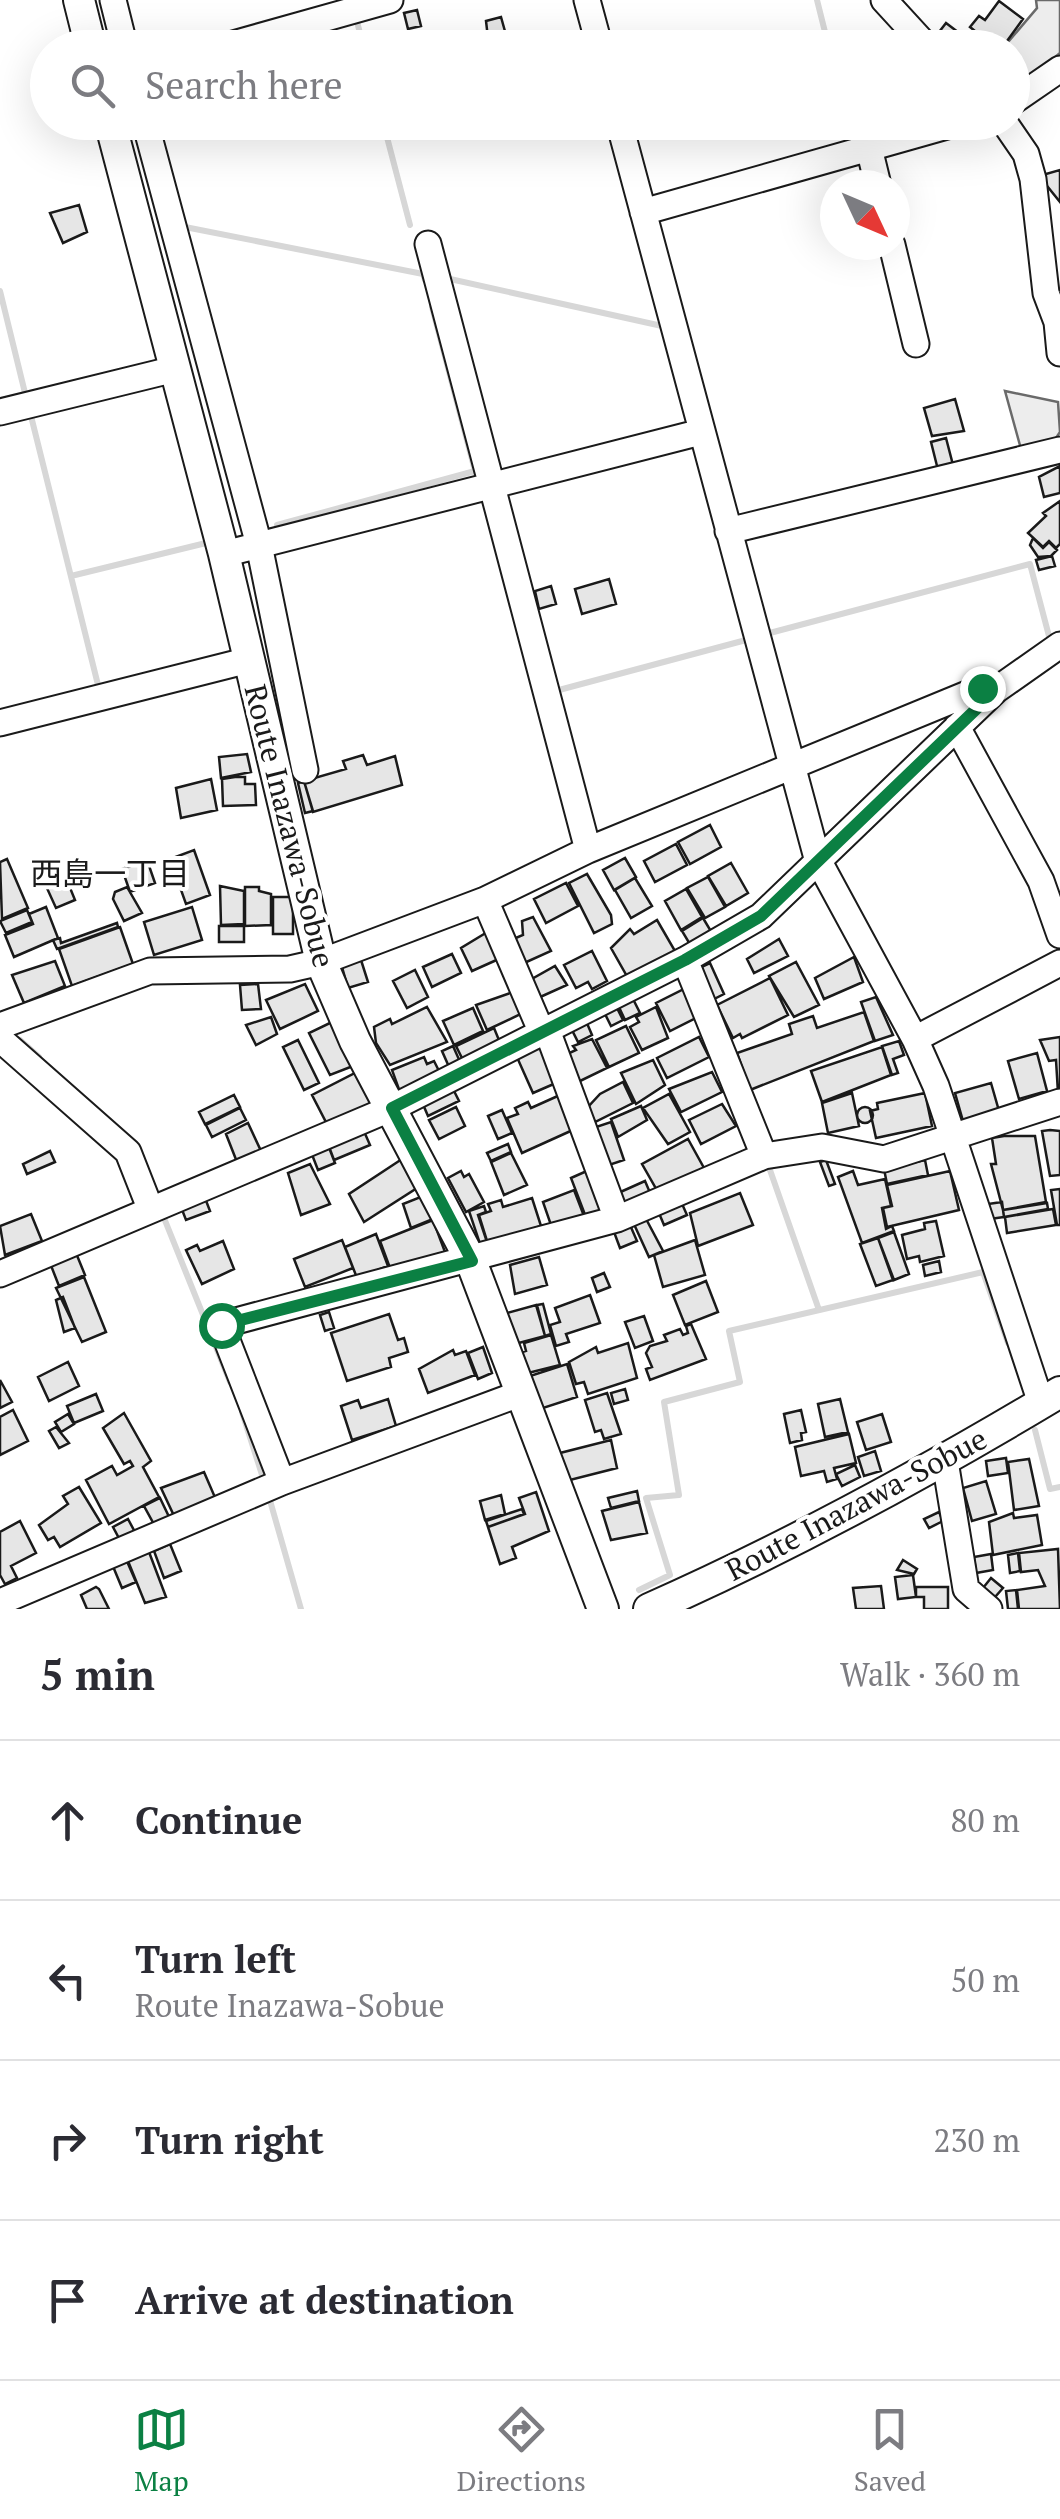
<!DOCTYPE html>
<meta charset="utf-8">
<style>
:root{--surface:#fff;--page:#f2f2f3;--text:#2b2b33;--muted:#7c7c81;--line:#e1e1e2;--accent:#0b8043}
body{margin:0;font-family:"PT Serif","Noto Sans JP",serif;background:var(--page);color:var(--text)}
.compass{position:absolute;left:820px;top:170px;width:90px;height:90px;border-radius:50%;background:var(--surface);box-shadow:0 10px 40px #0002;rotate:134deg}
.stop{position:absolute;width:30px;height:30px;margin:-22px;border:8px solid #0b8043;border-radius:50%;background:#fff}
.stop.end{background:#0b8043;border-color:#fff;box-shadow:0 2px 10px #0008}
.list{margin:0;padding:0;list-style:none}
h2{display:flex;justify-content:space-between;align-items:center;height:130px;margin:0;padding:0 40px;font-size:42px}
h2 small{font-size:32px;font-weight:400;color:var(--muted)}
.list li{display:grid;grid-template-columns:65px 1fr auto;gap:30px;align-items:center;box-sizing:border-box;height:160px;padding:0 40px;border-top:2px solid var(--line)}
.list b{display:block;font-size:38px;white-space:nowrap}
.list p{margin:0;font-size:32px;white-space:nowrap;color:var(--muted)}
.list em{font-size:32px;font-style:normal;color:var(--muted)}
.icon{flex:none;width:55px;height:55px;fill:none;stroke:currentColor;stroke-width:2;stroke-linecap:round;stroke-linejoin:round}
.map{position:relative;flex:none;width:1060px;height:1609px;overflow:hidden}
.search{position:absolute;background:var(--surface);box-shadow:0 10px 40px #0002;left:30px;right:30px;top:30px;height:110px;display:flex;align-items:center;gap:25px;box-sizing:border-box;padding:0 35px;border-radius:55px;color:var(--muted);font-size:38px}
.sheet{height:770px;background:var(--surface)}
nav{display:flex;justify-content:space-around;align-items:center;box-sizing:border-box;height:140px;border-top:2px solid var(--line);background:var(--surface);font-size:28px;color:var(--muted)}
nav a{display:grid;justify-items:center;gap:5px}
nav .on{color:var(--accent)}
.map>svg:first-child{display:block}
.green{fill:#ededed;stroke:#6a6a6a;stroke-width:2.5}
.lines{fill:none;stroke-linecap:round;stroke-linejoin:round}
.stream{stroke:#d7d7d7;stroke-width:6}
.building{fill:#e6e6e6;stroke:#1a1a1a;stroke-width:2.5}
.minor-casing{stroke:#1a1a1a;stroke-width:29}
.major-casing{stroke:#1a1a1a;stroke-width:34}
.minor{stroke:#fff;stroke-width:25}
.major{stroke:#fff;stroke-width:30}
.route{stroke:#0b8043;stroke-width:12}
.labels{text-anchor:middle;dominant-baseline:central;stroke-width:8;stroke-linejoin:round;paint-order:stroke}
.street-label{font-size:30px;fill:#1a1a1a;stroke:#fff}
.neighbourhood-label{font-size:32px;fill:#1a1a1a;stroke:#fff}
</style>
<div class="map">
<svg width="1060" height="1609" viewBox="0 0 1060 1609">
<rect width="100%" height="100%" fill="#fff"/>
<!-- green -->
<path class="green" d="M1036 0H1060V53L1013 91 1012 48H1003L1037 8Z
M1005 391 1058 402 1060 432 1054 441 1021 449Z"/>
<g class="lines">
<!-- stream -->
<path class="stream" d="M817 0 829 48
M356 18 364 48
M383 122 410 225
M849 122 854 143
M185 227 423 274 425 280
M450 279 662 326
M0 291 26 397
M31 416 99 689
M277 525 475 471 432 307
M71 576 206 543
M766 634 1030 564 1050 640
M559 690 746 640
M20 1040 39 1057
M770 1170 819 1310
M162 1213 230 1382
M242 1412 263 1478
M1035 1430 1050 1489 1060 1487
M269 1497 301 1609
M639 1590 670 1575 646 1498 679 1495 664 1402 740 1382 729 1331 983 1272 1008 1343"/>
</g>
<!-- building -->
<path class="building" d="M999 1 1023 19 1002 48H980L969 40 975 31 970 27 979 16 985 20Z
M417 10 421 26 408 29 404 13Z
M501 17 508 42 489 47 486 21Z
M946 23 979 48H952L936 36Z
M423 122H440L443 131 426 133Z
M1060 170V202L1039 176Z
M79 205 87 232 63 243 50 213Z
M955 399 964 431 932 436 924 408Z
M946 438 953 465 938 470 931 442Z
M1060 466V493L1044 497 1039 477Z
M1060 501V544L1056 548 1049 541 1043 547 1028 533 1046 516 1043 513Z
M1033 538 1043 548 1049 542 1057 550 1051 556 1038 557 1030 545Z
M1052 556 1055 566 1039 570 1036 560Z
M609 579 616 604 582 614 575 589Z
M551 586 556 604 539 609 535 591Z
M247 754 251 772 221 778 219 757Z
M363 755 367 765 395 756 402 785 313 812 304 781 346 769 343 761Z
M235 777H245V784H255L256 805 223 806 222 779Z
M211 779 217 810 181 818 176 788Z
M304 781 313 811 305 813 298 783Z
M710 825 721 847 690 864 678 842Z
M676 844 687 865 655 882 644 861Z
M194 850 210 895 186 904 170 859Z
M625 858 636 877 614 890 603 870Z
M7 859 28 908 2 919 0 862Z
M147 860 155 883 130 892 122 869Z
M731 863 748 893 726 906 708 876Z
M587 874 611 915 612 924 594 933 569 883Z
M708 877 725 907 705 918 687 888Z
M66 878 75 900 56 908 46 886Z
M635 878 652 906 631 918 615 890Z
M566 883 578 906 546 923 534 899Z
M220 886 244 891V924L221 925Z
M127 887 142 913 124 921 113 899 115 892Z
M245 887H259V891L271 894V925L245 926Z
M686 889 702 917 681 930 665 901Z
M273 897H293V934H273Z
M46 907 58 938 14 957 5 935 33 924 29 914Z
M192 907 202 940 154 955 144 922Z
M27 910 32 922 6 933 0 921Z
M533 917 551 951 522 964 511 940 523 935 522 921Z
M703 918 712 933 691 946 682 931Z
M657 920 675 951 628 978 611 948 630 929 634 934Z
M117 923 118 927 57 949 53 940 60 938 61 943Z
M219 926H244V942H219Z
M120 927 133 964 72 986 59 949Z
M489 931 501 958 472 971 461 948Z
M779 939 788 956 754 973 747 959Z
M592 951 607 981 592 989 588 982 576 988 564 965Z
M452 954 461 973 432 987 423 967Z
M854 957 863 982 824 999 815 978Z
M361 960 368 982 348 988 342 967Z
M55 961 65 986 24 1003 12 975Z
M796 962 819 1005 794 1017 769 976Z
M710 963 724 994 712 1000 697 969Z
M555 966 567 985 538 998 530 980Z
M415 970 428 997 407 1008 393 981Z
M770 978 788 1015 742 1038 740 1034 733 1038 717 1005Z
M258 984 261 1009 242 1010 240 985Z
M305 984 318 1011 280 1029 266 1000Z
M684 989 698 1017 670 1031 656 1003Z
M516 991 525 1012 487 1030 476 1005Z
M632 997 640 1013 625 1020 618 1005Z
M876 997 893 1035 875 1041 861 1002Z
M616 1006 623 1020 611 1026 604 1012Z
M427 1007 447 1042 390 1065 376 1043 374 1027 390 1019 392 1024Z
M656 1007 668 1038 642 1050 630 1027 639 1022 636 1017Z
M473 1008 483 1031 454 1045 443 1021Z
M864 1012 874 1041 750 1090 737 1053 792 1034 789 1024 813 1016 817 1028Z
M271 1017 277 1034 256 1045 246 1025Z
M586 1021 592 1035 578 1042 571 1028Z
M332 1022 353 1066 330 1075 309 1033Z
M626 1026 639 1053 609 1067 596 1040Z
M494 1028 501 1045 464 1062 456 1046Z
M699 1037 709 1057 667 1078 657 1058Z
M1060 1037V1093H1058L1056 1060 1049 1061 1040 1040Z
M592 1039 607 1068 578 1082 565 1055 576 1050 573 1046Z
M298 1040 319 1083 304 1090 283 1047Z
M899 1041 904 1055 893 1059 898 1073 892 1075 882 1046Z
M539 1045 556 1083 533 1093 516 1055Z
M453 1046 461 1064 450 1069 442 1051Z
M882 1047 891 1075 822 1102 811 1071Z
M1037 1053 1047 1091 1019 1099 1008 1061Z
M424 1057 427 1064 434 1061 441 1075 401 1095 392 1070Z
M653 1060 665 1085 636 1104 621 1073Z
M357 1072 372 1103 328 1126 312 1095Z
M712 1072 722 1092 681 1112 669 1089Z
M623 1082 633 1103 595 1122 588 1107 600 1094Z
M991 1083 999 1111 963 1121 955 1093Z
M452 1087 459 1101 428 1116 422 1102Z
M852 1093 859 1126 828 1133 822 1103Z
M925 1093 932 1126 876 1138 870 1111 878 1109 877 1103Z
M669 1094 690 1132 668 1144 643 1108Z
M234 1095 240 1107 205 1124 199 1112Z
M560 1095 575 1129 522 1153 507 1118 518 1114 515 1108 528 1102 531 1108Z
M722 1104 736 1126 701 1144 689 1120Z
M641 1106 647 1120 618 1137 611 1119Z
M857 1115a8 8 0 1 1 16 0a8 8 0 1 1-16 0Z
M456 1107 465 1126 439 1139 429 1120Z
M240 1108 246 1120 212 1137 206 1125Z
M502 1110 512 1133 498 1139 488 1116Z
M611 1122 624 1160 606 1166 593 1128Z
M248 1123 261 1151 237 1162 226 1134Z
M363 1129 370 1145 334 1160 328 1144Z
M1050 1130 1060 1131V1175L1050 1176 1042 1131Z
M1004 1136H1035L1046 1202 1003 1210 991 1164H996L992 1138Z
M688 1139 704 1168 658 1192 642 1164Z
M508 1144 511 1152 491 1161 487 1153Z
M328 1145 335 1163 318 1170 311 1152Z
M50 1151 55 1162 27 1174 23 1164Z
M511 1153 527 1185 504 1195 491 1162Z
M402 1159 417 1188 364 1222 349 1194Z
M826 1160 835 1184 829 1186 820 1162Z
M925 1160 928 1175 887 1184 884 1169Z
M310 1164 330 1204 301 1215 288 1173Z
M589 1170 605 1214 587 1220 571 1178Z
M461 1171 464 1177 469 1174 484 1202 466 1212 448 1178Z
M853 1171 858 1185 885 1179 891 1206 882 1208 886 1229 892 1226 894 1231 862 1243 838 1177Z
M950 1171 959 1210 887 1227 883 1208 892 1206 887 1185Z
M645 1181 651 1195 622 1208 616 1194Z
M1060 1189V1225H1057L1051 1190Z
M574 1190 584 1216 552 1228 543 1202Z
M740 1193 753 1225 698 1246 690 1213Z
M423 1196 433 1219 411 1228 403 1204Z
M679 1197 687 1215 664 1225 656 1206Z
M205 1198 210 1211 186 1220 181 1207Z
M532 1198 541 1226 488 1244 479 1215 491 1211 488 1204 501 1200 503 1207Z
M1002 1202 1004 1217 990 1219 988 1204Z
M1047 1203 1048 1209 1004 1217 1003 1210Z
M484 1206 486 1212 478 1215 487 1242 480 1244 469 1211Z
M1053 1209 1056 1225 1007 1233 1005 1217Z
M31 1214 42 1241 5 1255 0 1226Z
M645 1217 663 1251 649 1257 633 1222Z
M433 1220 445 1252 390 1268 380 1241Z
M936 1221 944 1256 920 1262 919 1256 907 1259 902 1235 925 1229 924 1223Z
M630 1225 637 1241 620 1248 614 1232Z
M894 1232 909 1274 894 1280 878 1238Z
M376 1234 388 1266 357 1278 345 1247Z
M878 1238 893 1280 876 1286 860 1244Z
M342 1240 353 1268 305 1287 294 1259Z
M695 1240 705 1275 663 1287 654 1255Z
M223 1241 234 1269 202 1284 186 1250 197 1245 200 1251Z
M76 1253 85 1275 59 1286 50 1263Z
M539 1257 547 1285 515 1294 510 1265Z
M939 1261 941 1272 925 1276 923 1265Z
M604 1273 610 1287 597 1292 592 1278Z
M84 1277 106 1332 82 1342 56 1288Z
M706 1281 718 1312 685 1325 673 1295Z
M590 1295 600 1323 566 1334 569 1342 556 1346 550 1325 560 1322 555 1308Z
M63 1297 75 1328 64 1332 56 1300Z
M543 1304 551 1334 545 1336 537 1305Z
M536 1305 545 1336 515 1344 507 1313Z
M329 1312 334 1328 325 1331 320 1315Z
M389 1314 398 1340 404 1338 408 1352 389 1358 391 1367 347 1381 331 1333Z
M644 1316 653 1341 635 1348 625 1322Z
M691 1324 706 1359 650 1380 646 1369 652 1367 646 1353 650 1346 667 1341 664 1335 680 1329 683 1335 688 1333 686 1326Z
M551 1335 560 1365 524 1374 519 1353 526 1351 524 1343Z
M628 1343 637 1378 588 1394 584 1382 576 1384 569 1362 596 1347 598 1353Z
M483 1347 492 1373 478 1379 468 1353Z
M453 1350 455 1355 466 1351 475 1375 428 1393 419 1369Z
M68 1362 79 1386 49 1401 38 1377Z
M567 1364 577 1397 540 1409 530 1376Z
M0 1380 12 1402 0 1408Z
M625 1389 628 1400 614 1404 611 1393Z
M607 1393 621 1434 604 1439 601 1430 595 1432 585 1400Z
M96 1394 103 1411 74 1423 67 1406Z
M388 1399 396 1426 352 1440 341 1406 358 1400 361 1408Z
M840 1399 848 1432 825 1437 818 1404Z
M13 1410 28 1441 0 1455V1417Z
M801 1410 806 1432 801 1433 802 1440 790 1443 784 1414Z
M124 1413 151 1461 143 1467 159 1497 109 1524 86 1480 112 1466 117 1475 133 1466 130 1461 124 1464 103 1428Z
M68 1414 74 1424 61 1432 55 1422Z
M882 1414 891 1442 866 1450 857 1422Z
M56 1427 69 1443 59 1448 49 1431Z
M849 1434 856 1463 834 1468 837 1479 827 1482 824 1471 801 1476 795 1447Z
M611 1440 617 1468 566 1481 560 1453Z
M875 1451 881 1471 864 1476 858 1457Z
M1006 1458 1008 1473 988 1476 986 1461Z
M1029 1459 1039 1506 1014 1510 1008 1462Z
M855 1465 860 1477 842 1486 836 1474Z
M204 1472 217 1502 176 1520 161 1488Z
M986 1481 996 1514 972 1521 963 1488Z
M79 1487 101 1523 60 1547 54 1537 48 1540 39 1525 68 1504 63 1496Z
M637 1491 639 1501 611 1508 608 1498Z
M536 1492 549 1531 512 1547 516 1558 500 1564 488 1527 525 1514 519 1498Z
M501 1495 505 1514 485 1520 480 1501Z
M160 1498 171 1521 156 1528 144 1506Z
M639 1502 647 1533 611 1540 602 1511Z
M522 1509 524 1514 488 1527 486 1521Z
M939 1512 943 1521 929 1528 924 1519Z
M1013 1513 1014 1518 1037 1515 1042 1545 993 1555 989 1522Z
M128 1519 136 1534 121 1542 113 1527Z
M20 1521 36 1553 11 1566 17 1578 5 1584 0 1575V1532Z
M170 1544 181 1571 164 1578 154 1551Z
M1058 1549 1060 1609H1019L1017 1590 1045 1586 1038 1570 1021 1572 1019 1553Z
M149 1552 166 1597 145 1603 128 1561Z
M1018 1553 1020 1571 1010 1573 1008 1555Z
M991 1554 993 1570 976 1573 974 1557Z
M126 1559 136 1582 122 1588 112 1564Z
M903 1560 917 1569 914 1574 897 1570Z
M913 1575 916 1597 898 1599 895 1577Z
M991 1578 1003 1588 995 1597 983 1588Z
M881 1586 884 1609H856L853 1588Z
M96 1587 99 1589 109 1609H87L81 1595Z
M916 1587H948V1609H924V1597H916Z
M1016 1590 1018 1609H1008L1006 1591Z"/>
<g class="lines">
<!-- minor casing -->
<g class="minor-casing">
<path id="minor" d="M113 0 125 48
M587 0 600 48
M884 0 928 48
M219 48 390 0
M1012 102 1060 69
M145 122 259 545 305 770
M619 122 817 858 915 1039 936 1086 1041 1403
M1004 122 1026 154 1033 179 1046 293 1057 322 1060 353
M869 148 878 185
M643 212 961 122
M428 244 588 850
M892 245 916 344
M0 412 175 369
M728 531 1060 450
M224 554 701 432
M0 723 249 660
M957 727 1041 881 1060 935
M485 900 542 1033
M685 960 764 1156 822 1147 884 1159 1060 1102
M0 1026 150 971 290 969 321 962 485 900 588 850 982 688 995 690
M547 1030 617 1219
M0 1039 128 1152 150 1208
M915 1039 1060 963
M0 1274 392 1108 685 960 761 916 996 690 1060 645
M945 1461 966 1589 989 1609
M282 1482 221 1325 617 1219 764 1156
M0 1602 282 1482 519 1394"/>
</g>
<!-- major casing -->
<g class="major-casing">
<path id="major" d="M79 0 91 48
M110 122 224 554 321 962 355 1041 471 1261 603 1609
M649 1609C791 1546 927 1472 1060 1392"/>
</g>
<!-- minor -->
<use href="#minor" class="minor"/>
<!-- major -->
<use href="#major" class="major"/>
</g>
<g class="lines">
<!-- route -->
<path class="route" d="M221 1325 472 1261 392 1108 685 960 761 916 996 690 982 688"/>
</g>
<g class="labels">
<!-- street labels -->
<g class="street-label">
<text transform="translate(290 826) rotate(76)">Route Inazawa-Sobue</text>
<text transform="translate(856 1504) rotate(-28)">Route Inazawa-Sobue</text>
</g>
<!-- neighbourhood labels -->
<g class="neighbourhood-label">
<text x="110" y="873">西島一丁目</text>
</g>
</g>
</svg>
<svg class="compass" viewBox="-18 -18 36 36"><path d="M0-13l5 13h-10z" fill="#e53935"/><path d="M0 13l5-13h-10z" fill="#7c7c81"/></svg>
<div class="stop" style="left:221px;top:1325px"></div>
<div class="stop end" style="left:982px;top:688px"></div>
<div class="search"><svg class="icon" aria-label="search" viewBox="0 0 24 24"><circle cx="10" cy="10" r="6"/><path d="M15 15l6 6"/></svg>Search here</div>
</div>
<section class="sheet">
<h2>5 min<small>Walk · 360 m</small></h2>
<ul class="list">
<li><svg class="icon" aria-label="ahead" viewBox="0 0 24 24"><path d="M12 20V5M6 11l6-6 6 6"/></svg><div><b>Continue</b></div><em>80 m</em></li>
<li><svg class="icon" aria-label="left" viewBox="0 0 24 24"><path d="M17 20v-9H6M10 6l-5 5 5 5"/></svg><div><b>Turn left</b><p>Route Inazawa-Sobue</p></div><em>50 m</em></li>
<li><svg class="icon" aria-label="right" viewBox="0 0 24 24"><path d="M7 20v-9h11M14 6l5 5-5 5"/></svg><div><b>Turn right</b></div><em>230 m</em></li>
<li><svg class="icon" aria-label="arrive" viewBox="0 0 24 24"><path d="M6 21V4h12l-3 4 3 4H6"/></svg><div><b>Arrive at destination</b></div></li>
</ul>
</section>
<nav>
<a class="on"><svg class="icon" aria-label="map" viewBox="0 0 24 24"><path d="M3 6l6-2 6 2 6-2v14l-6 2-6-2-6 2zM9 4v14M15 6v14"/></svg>Map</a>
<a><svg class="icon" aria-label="directions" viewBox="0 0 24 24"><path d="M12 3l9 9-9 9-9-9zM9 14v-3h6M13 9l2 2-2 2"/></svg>Directions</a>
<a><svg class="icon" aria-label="saved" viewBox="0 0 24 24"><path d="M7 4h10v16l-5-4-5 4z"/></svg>Saved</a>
</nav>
